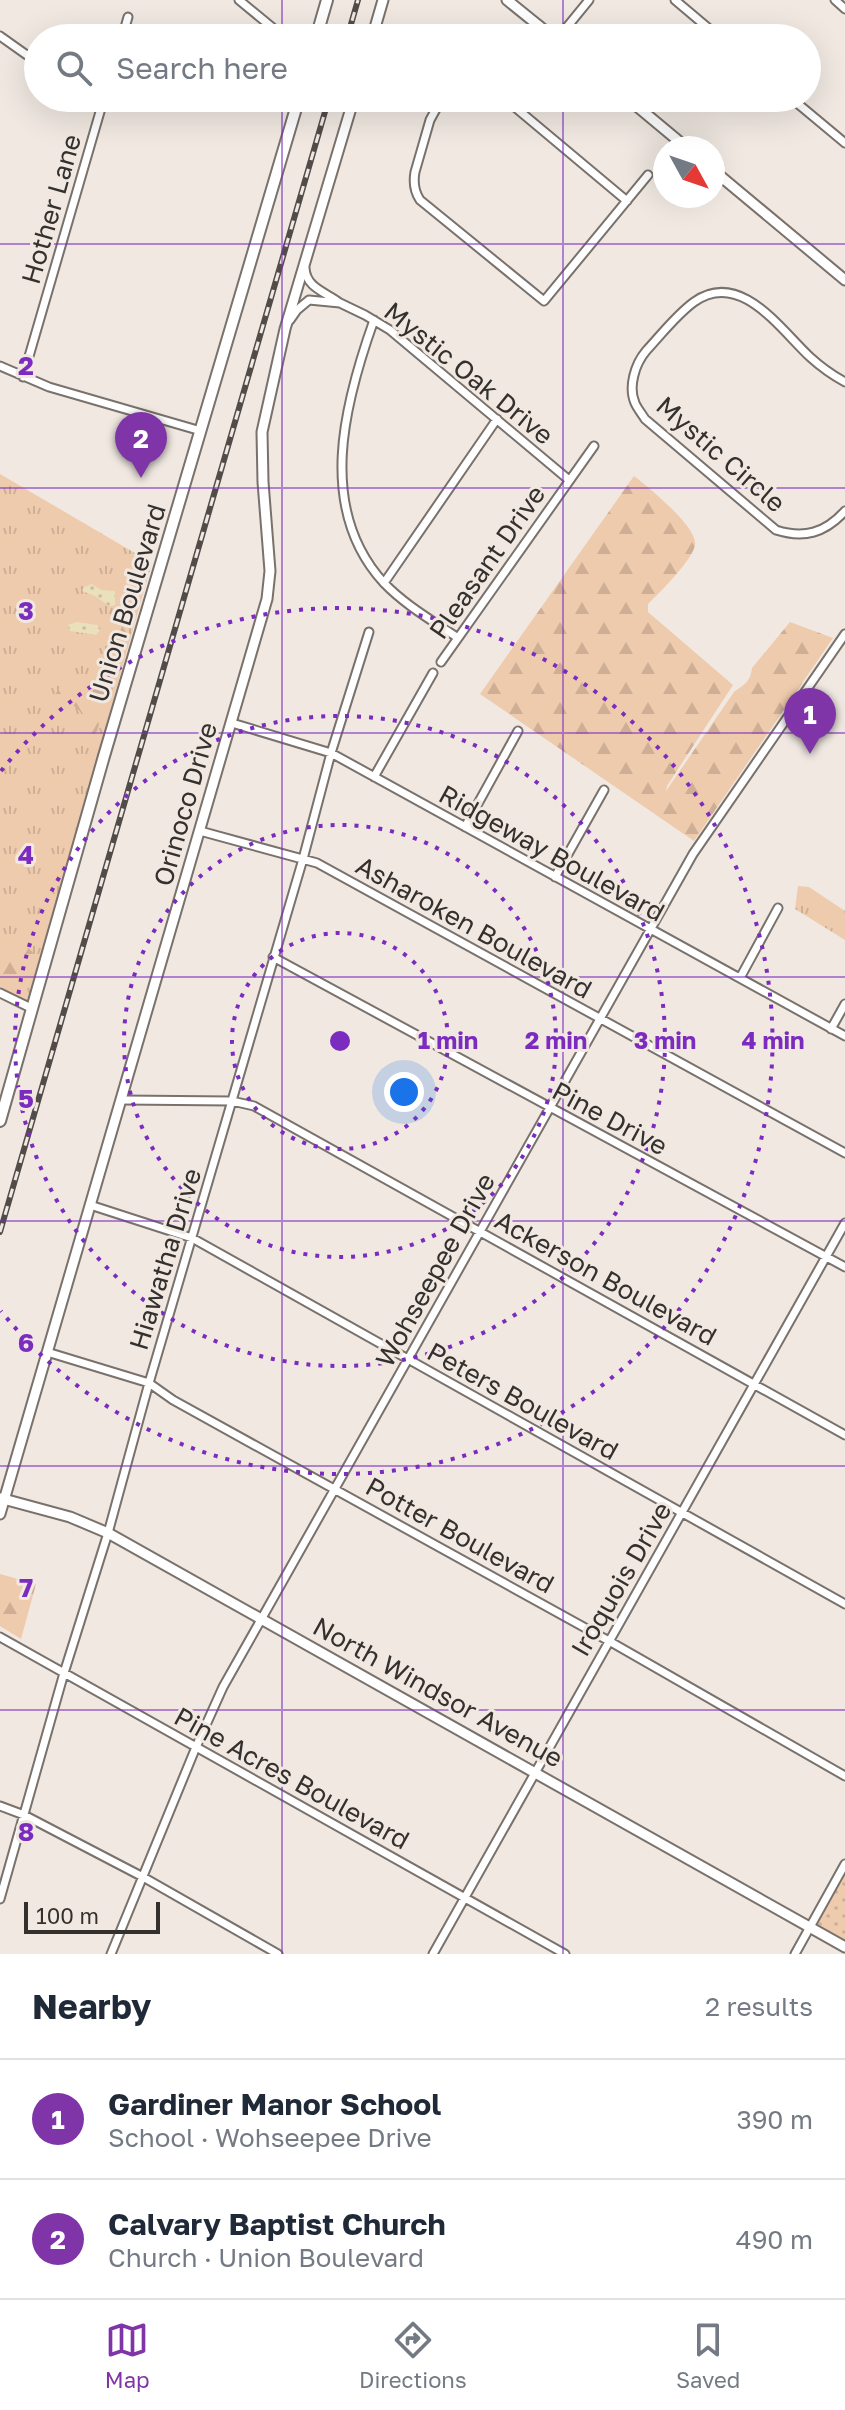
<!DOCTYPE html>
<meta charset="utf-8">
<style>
:root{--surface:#fff;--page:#f2f2f3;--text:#1f2937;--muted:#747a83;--line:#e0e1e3;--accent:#7f35a7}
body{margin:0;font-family:"Golos Text",sans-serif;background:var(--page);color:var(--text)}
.compass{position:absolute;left:653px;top:136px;width:72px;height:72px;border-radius:50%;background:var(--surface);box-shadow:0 8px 32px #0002;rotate:130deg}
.scale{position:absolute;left:24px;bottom:20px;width:136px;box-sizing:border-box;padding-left:8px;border:4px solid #34302e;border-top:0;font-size:22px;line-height:28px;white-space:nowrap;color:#34302e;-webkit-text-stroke:6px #f0e8e1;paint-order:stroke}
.you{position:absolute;left:404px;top:1092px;width:28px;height:28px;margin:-20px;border:6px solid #fff;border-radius:50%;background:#1a73e8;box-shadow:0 0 0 12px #1a73e833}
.badge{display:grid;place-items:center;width:52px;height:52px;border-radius:50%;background:var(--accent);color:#fff;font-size:26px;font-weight:700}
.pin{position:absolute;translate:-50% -66px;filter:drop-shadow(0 2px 4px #0008)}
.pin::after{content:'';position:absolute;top:42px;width:28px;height:24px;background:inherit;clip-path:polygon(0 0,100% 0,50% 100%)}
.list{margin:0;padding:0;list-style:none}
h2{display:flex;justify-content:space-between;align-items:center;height:104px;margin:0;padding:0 32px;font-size:34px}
h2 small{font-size:26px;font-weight:400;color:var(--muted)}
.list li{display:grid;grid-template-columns:52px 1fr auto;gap:24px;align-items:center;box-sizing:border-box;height:120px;padding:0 32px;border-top:2px solid var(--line)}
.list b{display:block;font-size:30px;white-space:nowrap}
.list p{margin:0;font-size:26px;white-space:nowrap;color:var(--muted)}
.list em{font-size:26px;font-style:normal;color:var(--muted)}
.icon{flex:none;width:44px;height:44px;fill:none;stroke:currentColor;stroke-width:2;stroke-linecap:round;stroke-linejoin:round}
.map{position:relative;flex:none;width:845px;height:1954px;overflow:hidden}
.search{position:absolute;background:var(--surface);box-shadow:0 8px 32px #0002;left:24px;right:24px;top:24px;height:88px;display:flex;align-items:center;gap:20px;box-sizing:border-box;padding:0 28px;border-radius:44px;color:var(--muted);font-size:30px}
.sheet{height:344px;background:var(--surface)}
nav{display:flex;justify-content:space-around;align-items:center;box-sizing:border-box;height:112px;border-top:2px solid var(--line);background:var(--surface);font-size:22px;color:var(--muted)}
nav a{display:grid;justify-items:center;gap:4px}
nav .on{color:var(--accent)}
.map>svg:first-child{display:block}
.grass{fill:url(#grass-tufts)}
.forest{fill:url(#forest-firs)}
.sand{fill:url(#sand-dots)}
.park{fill:url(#park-dots)}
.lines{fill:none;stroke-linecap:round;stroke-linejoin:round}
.minor-casing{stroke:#79716b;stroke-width:11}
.tertiary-casing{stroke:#79716b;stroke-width:13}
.secondary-casing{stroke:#79716b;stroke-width:14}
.minor{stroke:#fff;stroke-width:7}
.tertiary{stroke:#fff;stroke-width:9}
.secondary{stroke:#fff;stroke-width:10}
.rail-casing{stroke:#514c49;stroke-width:6}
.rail{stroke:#f0e8e1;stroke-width:3;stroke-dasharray:9;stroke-linecap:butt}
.grid{fill:none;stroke:#7b2cbf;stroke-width:2;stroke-opacity:0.55}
.ring{fill:none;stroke:#7b2cbf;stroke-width:4;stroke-dasharray:4 8}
.labels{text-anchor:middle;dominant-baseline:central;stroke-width:6;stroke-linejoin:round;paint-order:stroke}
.street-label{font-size:26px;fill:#34302e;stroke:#f0e8e1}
.grid-label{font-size:26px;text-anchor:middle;font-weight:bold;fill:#7b2cbf;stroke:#f0e8e1;stroke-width:6;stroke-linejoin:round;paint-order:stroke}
.centre{fill:#7b2cbf;stroke:#f0e8e1;stroke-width:4}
.ring-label{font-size:24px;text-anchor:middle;font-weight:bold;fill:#7b2cbf;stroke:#f0e8e1;stroke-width:6;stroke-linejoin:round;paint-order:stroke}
</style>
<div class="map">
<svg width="845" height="1954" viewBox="0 0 845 1954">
<defs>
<pattern id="grass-tufts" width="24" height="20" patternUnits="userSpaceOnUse" patternTransform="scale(2)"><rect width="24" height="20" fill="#efcbad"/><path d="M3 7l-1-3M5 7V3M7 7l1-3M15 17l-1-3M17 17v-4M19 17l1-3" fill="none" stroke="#ceaf95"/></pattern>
<pattern id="forest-firs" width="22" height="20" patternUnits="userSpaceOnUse" patternTransform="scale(2)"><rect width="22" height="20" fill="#efcbad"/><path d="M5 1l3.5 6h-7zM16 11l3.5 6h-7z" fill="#ceaf95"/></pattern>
<pattern id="sand-dots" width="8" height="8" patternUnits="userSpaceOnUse" patternTransform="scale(2)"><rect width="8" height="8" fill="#eae0bb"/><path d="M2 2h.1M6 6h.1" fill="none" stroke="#c9c0a1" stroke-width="1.8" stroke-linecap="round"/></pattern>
<pattern id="park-dots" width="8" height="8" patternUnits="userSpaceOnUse" patternTransform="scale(2)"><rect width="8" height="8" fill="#efcbad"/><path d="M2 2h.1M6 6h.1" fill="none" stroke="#ceaf95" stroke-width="1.8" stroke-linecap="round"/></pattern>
</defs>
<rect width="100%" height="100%" fill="#f0e8e1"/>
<!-- grass -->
<path class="grass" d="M0 474 152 563 27 1003 0 988Z
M798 886 809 887 845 911V940L795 909Z"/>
<!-- forest -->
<path class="forest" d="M634 476C648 487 698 527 695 545 692 561 660 592 648 604V612L733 685 667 786 666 791 734 692C744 684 750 683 752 668L790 622 833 638 694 841 480 694Z
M137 592 139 594 97 731 94 735C84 728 87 722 81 713 75 703 62 703 54 696L66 679 97 676 107 654 117 642 131 597Z
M15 948H27L33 952 25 981 16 993 0 983V954Z
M0 1574 36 1584 21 1639 0 1626Z"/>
<!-- sand -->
<path class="sand" d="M92 584 101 590 115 591V605L109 606 95 596 82 591 84 587Z
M77 622 97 625 101 629 96 635 70 631 68 625Z"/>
<!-- park -->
<path class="park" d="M845 1865V1947L810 1927Z"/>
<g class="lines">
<!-- minor casing -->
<g class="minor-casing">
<path id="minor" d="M239 0 285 38
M675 0 720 38
M835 0 845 9
M539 25V38
M425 33 431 38
M0 36 38 63
M122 38 128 17
M558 38 589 0
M442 98 430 120 415 172C413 183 414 191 420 200L544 301 648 175
M504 98 627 201
M791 98 845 143
M340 303 365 315 390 330 569 480
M290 320 297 310 309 300 340 303C326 292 306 288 305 268
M374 320C344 404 316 509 384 583 405 605 433 621 458 638
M0 366 49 387 201 431
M23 377 104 98
M845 382C832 375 821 367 810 357 780 329 740 269 694 302 676 315 661 335 646 351 635 364 628 387 635 403 637 408 642 414 645 419L776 530C804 539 825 533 845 511
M384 583 497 419
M441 662 594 446
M232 723 331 753 845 1036
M374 777 433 673
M465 827 518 731
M200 831 317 863 845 1153
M555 877 604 790
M273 957 845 1267
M740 978 778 908
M0 993 33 1009
M831 1029 845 1004
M122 1100 232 1101 254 1106 845 1435
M90 1205 192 1238 845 1604
M47 1352 149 1383 173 1400 609 1641 845 1776
M0 1637 565 1954
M0 1806 24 1815 143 1877 278 1954
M0 1899 64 1673 108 1533 149 1383 303 859 331 753 369 632
M111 1954 196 1747 223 1687 693 854 845 634
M433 1954 845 1223
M795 1954 845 1864"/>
</g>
<!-- tertiary casing -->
<g class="tertiary-casing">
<path id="tertiary" d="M507 0 554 38
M372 38 383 0
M627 98 687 148
M713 170 845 280
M0 1498 70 1517 108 1533 845 1947
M0 1514 267 599 270 571 263 482 262 432 285 329 354 98"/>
</g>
<!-- secondary casing -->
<g class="secondary-casing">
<path id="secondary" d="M316 38 327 0
M0 1121 104 756 299 98"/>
</g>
<!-- minor -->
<use href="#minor" class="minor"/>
<!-- tertiary -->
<use href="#tertiary" class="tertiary"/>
<!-- secondary -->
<use href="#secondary" class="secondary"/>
<!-- rail casing -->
<g class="rail-casing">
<path id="rail" d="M347 38 358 0
M0 1232 329 98"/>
</g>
<!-- rail -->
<use href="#rail" class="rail"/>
</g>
<!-- grid -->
<path class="grid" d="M282 0V38M563 0V38M282 98V1954M563 98V1954M0 244H845M0 488H845M0 733H845M0 977H845M0 1221H845M0 1466H845M0 1710H845"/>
<!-- distance rings -->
<g class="ring">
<circle cx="340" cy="1041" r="108"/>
<circle cx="340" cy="1041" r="216"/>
<circle cx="340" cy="1041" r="325"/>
<path d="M1 771A433 433 0 1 1 1 1311"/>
</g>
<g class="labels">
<!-- street labels -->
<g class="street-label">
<text transform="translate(51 209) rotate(-74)">Hother Lane</text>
<text transform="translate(469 373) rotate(39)">Mystic Oak Drive</text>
<text transform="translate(721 454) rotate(41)">Mystic Circle</text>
<text transform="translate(487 562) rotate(-55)">Pleasant Drive</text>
<text transform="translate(127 603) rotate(-73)">Union Boulevard</text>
<text transform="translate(185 804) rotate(-74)">Orinoco Drive</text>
<text transform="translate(552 853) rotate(29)">Ridgeway Boulevard</text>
<text transform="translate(474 927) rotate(29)">Asharoken Boulevard</text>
<text transform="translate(610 1118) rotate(28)">Pine Drive</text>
<text transform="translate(165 1259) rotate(-73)">Hiawatha Drive</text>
<text transform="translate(435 1270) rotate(-61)">Wohseepee Drive</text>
<text transform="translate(606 1278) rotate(29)">Ackerson Boulevard</text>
<text transform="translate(523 1401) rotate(29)">Peters Boulevard</text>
<text transform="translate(460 1535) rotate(29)">Potter Boulevard</text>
<text transform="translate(621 1579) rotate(-60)">Iroquois Drive</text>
<text transform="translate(438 1692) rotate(29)">North Windsor Avenue</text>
<text transform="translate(292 1778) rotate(29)">Pine Acres Boulevard</text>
</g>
</g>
<g class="grid-label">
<text x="26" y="375">2</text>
<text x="26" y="620">3</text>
<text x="26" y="864">4</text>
<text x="26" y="1108">5</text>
<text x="26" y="1352">6</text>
<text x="26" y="1597">7</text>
<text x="26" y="1841">8</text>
</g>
<circle cx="340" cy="1041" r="12" class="centre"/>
<g class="ring-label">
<text x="448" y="1049">1 min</text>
<text x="556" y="1049">2 min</text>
<text x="665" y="1049">3 min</text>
<text x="773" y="1049">4 min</text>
</g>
</svg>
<svg class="compass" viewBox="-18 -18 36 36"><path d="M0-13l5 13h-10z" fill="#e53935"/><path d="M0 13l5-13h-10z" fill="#747a83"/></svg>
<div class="scale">100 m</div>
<div class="you"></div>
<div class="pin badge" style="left:810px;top:754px">1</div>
<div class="pin badge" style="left:141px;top:478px">2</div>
<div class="search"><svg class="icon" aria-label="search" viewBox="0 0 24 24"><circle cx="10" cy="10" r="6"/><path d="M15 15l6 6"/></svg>Search here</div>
</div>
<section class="sheet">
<h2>Nearby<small>2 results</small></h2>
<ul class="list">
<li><span class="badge">1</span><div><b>Gardiner Manor School</b><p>School · Wohseepee Drive</p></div><em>390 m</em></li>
<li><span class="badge">2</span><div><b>Calvary Baptist Church</b><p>Church · Union Boulevard</p></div><em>490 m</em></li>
</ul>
</section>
<nav>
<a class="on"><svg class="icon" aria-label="map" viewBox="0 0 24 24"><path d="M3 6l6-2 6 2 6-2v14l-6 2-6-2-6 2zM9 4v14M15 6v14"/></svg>Map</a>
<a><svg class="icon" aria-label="directions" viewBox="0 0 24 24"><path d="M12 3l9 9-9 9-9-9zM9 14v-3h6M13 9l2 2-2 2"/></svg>Directions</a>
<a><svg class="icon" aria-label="saved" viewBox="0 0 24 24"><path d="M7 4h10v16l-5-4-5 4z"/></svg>Saved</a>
</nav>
